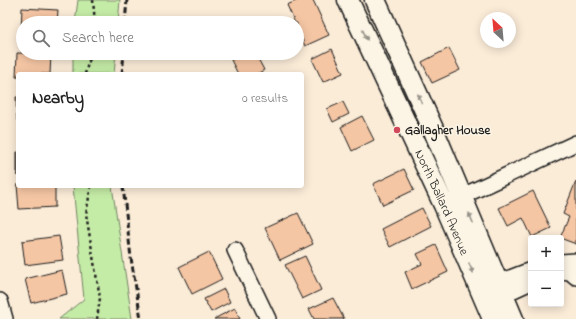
<!DOCTYPE html>
<meta charset="utf-8">
<style>
:root{--surface:#fff;--page:#f6f6f6;--text:#222;--muted:#767676;--line:#e0e0e0}
body{margin:0;font-family:"Indie Flower",sans-serif;background:var(--page);color:var(--text)}
.controls{position:absolute;right:12px;bottom:12px;display:grid;overflow:hidden;border-radius:4px;box-shadow:0 2px 10px #0003}
.controls button{width:36px;height:36px;display:grid;place-items:center;padding:0;border:0;border-bottom:1px solid var(--line);background:var(--surface);color:var(--text);font:20px sans-serif}
.compass{position:absolute;left:480px;top:12px;width:36px;height:36px;border-radius:50%;background:var(--surface);box-shadow:0 2px 10px #0003;rotate:334deg}
.list{margin:0;padding:0;list-style:none}
h2{display:flex;justify-content:space-between;align-items:center;height:52px;margin:0;padding:0 16px;font-size:17px}
h2 small{font-size:13px;font-weight:400;color:var(--muted)}
.icon{flex:none;width:22px;height:22px;fill:none;stroke:currentColor;stroke-width:2;stroke-linecap:round;stroke-linejoin:round}
.map{position:relative;flex:none;width:576px;height:319px;overflow:hidden}
.search{position:absolute;background:var(--surface);box-shadow:0 2px 10px #0003;left:16px;top:16px;width:288px;height:44px;display:flex;align-items:center;gap:10px;box-sizing:border-box;padding:0 14px;border-radius:22px;color:var(--muted);font-size:15px}
.panel{position:absolute;background:var(--surface);box-shadow:0 2px 10px #0003;left:16px;top:72px;width:288px;height:116px;border-radius:4px}
.map>svg:first-child{display:block}
.green{fill:#c5eca7;stroke:#708462}
.building{fill:#f5c6a4;stroke:#1c1c1c}
.lines{fill:none;stroke-linecap:round;stroke-linejoin:round}
.minor-casing{stroke:#1c1c1c;stroke-width:18}
.major-casing{stroke:#1c1c1c;stroke-width:23}
.path{stroke:#1c1c1c;stroke-width:2.5;stroke-dasharray:3 3;stroke-linecap:butt}
.minor{stroke:#fcf5e5;stroke-width:15}
.major{stroke:#fcf5e5;stroke-width:20}
.rail{stroke:#1c1c1c;stroke-width:3;stroke-dasharray:6 3;stroke-linecap:butt}
.oneway{fill:#97938b}
.poi-dot{fill:#d1495b;stroke:#fcf5e5;stroke-width:1.5}
.labels{text-anchor:middle;dominant-baseline:central;stroke-width:3;stroke-linejoin:round;paint-order:stroke}
.poi-label{font-size:13px;font-weight:bold;fill:#1c1c1c;stroke:#fcf5e5;text-anchor:start}
.street-label{font-size:13px;fill:#1c1c1c;stroke:#fcf5e5}
</style>
<div class="map">
<svg width="576" height="319" viewBox="0 0 576 319">
<rect width="100%" height="100%" fill="#fbecd8"/>
<filter id="ink" filterUnits="userSpaceOnUse"><feTurbulence type="fractalNoise" baseFrequency=".025" numOctaves="2"/><feDisplacementMap in="SourceGraphic" scale="8" xChannelSelector="R" yChannelSelector="G"/><feConvolveMatrix kernelMatrix="1 2 1 2 8 2 1 2 1" color-interpolation-filters="sRGB"/></filter>
<g filter="url(#ink)">
<!-- green -->
<path class="green" d="M78 0H120L118 23H75Z
M73 53H116L114 74H73Z
M73 186H112L132 319H59L84 299Z"/>
<!-- building -->
<path class="building" d="M298 0H313L329 35 305 46 297 27V23H295L287 5Z
M22 8 58 10 57 23H23V32H21Z
M449 48 460 70 432 83 422 62Z
M332 49 343 73 323 82 312 59Z
M17 53 51 54 50 74H18V77H16Z
M231 53H255L264 70 257 74H238L231 60 234 59Z
M16 97H18V121H17Z
M343 102 349 114 333 122 327 109Z
M362 116 374 140 352 151 341 127Z
M17 152H18V176H17Z
M404 169 414 190 383 205 373 184Z
M576 181V244L560 238 569 217 563 214Z
M17 185 55 186V207L19 209Z
M533 191 551 228 532 237 523 218 508 226 499 208Z
M422 208 431 226 390 247 381 229Z
M298 213 313 244 280 260 265 228Z
M59 236 63 260 25 265 22 241Z
M436 245 448 272 412 289 405 272 422 264 417 254Z
M209 252 222 279 192 294 179 267Z
M305 256 321 290 302 299 285 265Z
M62 270 67 294 31 303 25 279Z
M224 289 230 302 211 312 204 299Z
M333 298 344 319H314L309 309Z
M235 308 240 319H214Z"/>
<g class="lines">
<!-- minor casing -->
<g class="minor-casing">
<path id="minor" d="M452 201 576 143
M235 250 268 319
M561 262 576 261
M561 271 570 272 576 277
M489 286 531 270
M494 299 531 282
M0 301 5 319"/>
</g>
<!-- major casing -->
<g class="major-casing">
<g id="major">
<path id="s1" d="M348 0 444 205 493 319"/>
<path d="M375 0 434 131 513 319"/>
</g>
</g>
<!-- path -->
<path class="path" d="M93 0 95 23
M85 74 91 53
M91 186 86 214 100 298 97 319"/>
<!-- minor -->
<use href="#minor" class="minor"/>
<!-- major -->
<use href="#major" class="major"/>
<!-- rail -->
<path class="rail" d="M125 23 127 0
M122 74 124 53
M123 186 131 258 141 319"/>
</g>
<!-- one-way arrows -->
<defs><path id="oneway-solid" d="M-6-.8H1V-3.2L6.5 0L1 3.2V.8H-6Z"/></defs>
<g class="oneway">
<use href="#oneway-solid" transform="translate(365 35) rotate(65)"/>
<use href="#oneway-solid" transform="translate(420 99) rotate(-114)"/>
<use href="#oneway-solid" transform="translate(471 218) rotate(-113)"/>
<use href="#oneway-solid" transform="translate(471 268) rotate(67)"/>
</g>
</g>
<!-- markers -->
<circle class="poi-dot" cx="397" cy="130" r="4"/>
<g class="labels">
<!-- poi labels -->
<g class="poi-label">
<text x="405" y="130">Gallagher House</text>
</g>
<!-- street labels -->
<g class="street-label">
<text stroke="none"><textPath href="#s1" startOffset="223">North Ballard Avenue</textPath></text>
</g>
</g>
</svg>
<div class="controls">
<button>+</button>
<button>−</button>
</div>
<svg class="compass" viewBox="-18 -18 36 36"><path d="M0-13l5 13h-10z" fill="#e53935"/><path d="M0 13l5-13h-10z" fill="#767676"/></svg>
<div class="search"><svg class="icon" aria-label="search" viewBox="0 0 24 24"><circle cx="10" cy="10" r="6"/><path d="M15 15l6 6"/></svg>Search here</div>
<section class="panel">
<h2>Nearby<small>0 results</small></h2>
<ul class="list">
</ul>
</section>
</div>
